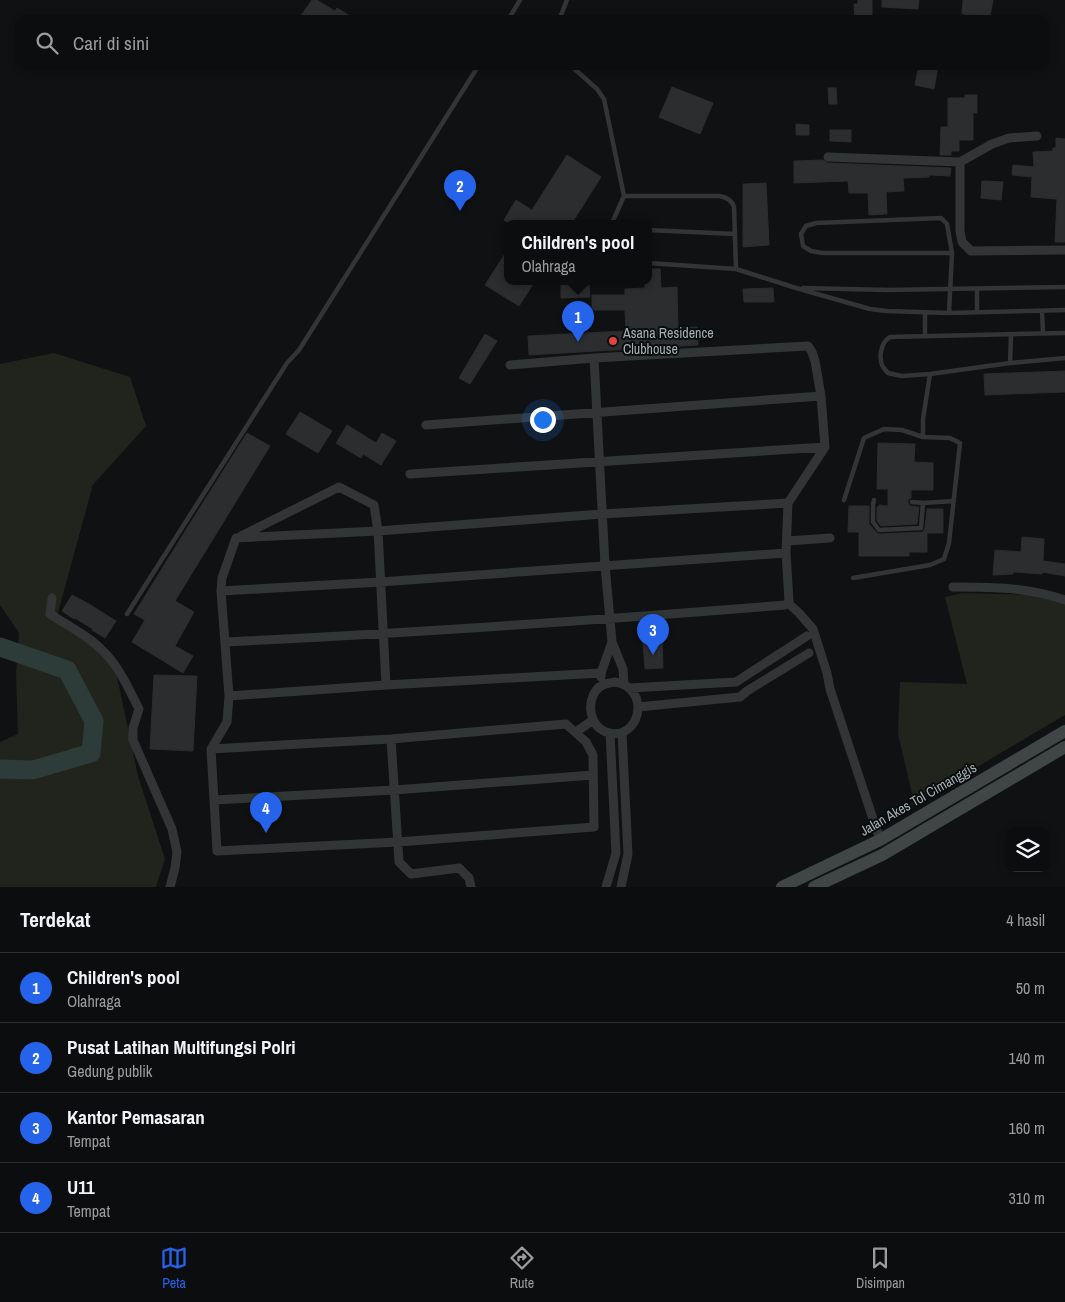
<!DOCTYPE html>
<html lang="id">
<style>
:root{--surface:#0c0d0e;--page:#1a1b1c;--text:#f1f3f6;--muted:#9a9c9e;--line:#2c2d2e;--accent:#2563eb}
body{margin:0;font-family:"Archivo Narrow",sans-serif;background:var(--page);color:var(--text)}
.controls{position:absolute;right:15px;bottom:15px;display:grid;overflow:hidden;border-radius:10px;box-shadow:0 2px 8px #0003}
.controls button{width:45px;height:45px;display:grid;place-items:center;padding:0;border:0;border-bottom:1px solid var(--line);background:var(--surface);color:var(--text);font:25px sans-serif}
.you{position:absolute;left:542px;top:419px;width:18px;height:18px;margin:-12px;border:4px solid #fff;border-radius:50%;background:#1a73e8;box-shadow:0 0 0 8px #1a73e833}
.badge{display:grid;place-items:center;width:32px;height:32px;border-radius:50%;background:var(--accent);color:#fff;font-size:16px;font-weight:700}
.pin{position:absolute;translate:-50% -41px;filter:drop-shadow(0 1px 2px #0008)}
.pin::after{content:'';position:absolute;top:26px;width:18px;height:15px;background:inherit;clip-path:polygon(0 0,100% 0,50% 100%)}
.popup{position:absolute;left:504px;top:220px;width:148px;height:65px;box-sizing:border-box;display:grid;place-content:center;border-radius:10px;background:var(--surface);filter:drop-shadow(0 1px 4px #0005);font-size:16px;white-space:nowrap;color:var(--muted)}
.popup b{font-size:19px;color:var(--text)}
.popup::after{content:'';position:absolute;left:50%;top:100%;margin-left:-10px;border:10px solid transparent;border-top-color:var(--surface)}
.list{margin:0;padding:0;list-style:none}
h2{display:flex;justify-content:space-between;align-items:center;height:65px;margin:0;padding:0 20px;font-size:21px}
h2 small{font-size:16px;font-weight:400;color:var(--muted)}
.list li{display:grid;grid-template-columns:32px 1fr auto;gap:15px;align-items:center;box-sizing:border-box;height:70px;padding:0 20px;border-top:1px solid var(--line)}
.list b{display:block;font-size:19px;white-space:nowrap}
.list p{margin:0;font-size:16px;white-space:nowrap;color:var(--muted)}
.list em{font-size:16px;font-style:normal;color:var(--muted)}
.icon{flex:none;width:28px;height:28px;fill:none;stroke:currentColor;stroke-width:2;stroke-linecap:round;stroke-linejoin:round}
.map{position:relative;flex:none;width:1065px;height:887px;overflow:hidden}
.search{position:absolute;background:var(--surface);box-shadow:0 2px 8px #0003;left:15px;right:15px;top:15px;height:55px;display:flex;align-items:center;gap:12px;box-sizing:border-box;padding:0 18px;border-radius:15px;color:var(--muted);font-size:19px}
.sheet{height:345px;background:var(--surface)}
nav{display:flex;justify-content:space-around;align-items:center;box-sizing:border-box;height:70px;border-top:1px solid var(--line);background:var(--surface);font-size:14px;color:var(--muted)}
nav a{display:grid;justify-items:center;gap:2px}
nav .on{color:var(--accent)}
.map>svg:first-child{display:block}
.green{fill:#20241d}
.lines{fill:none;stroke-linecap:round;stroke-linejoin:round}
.river{stroke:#2d3b39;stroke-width:19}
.building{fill:#2b2d2e;stroke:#2b2c2d}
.lane{stroke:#323536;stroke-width:4.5}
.street{stroke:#323536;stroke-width:9}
.secondary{stroke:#404546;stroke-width:12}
.poi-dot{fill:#df453b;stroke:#0b0c0d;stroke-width:2}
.labels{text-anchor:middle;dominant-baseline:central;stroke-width:4;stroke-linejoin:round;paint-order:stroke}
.poi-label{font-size:14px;fill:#a3b0b1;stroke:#0b0c0d;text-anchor:start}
.street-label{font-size:14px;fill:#a3b0b1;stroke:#0b0c0d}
</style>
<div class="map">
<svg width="1065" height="887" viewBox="0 0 1065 887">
<rect width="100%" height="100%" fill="#101112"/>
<!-- green -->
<path class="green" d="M54 353 130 377 146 426 91 487 92 488 56 620 114 662 138 776 165 859 156 887H0V742L18 734 16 673 19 633 0 605V364Z
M963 593 1037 595 1065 602V715L876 827 914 802 898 734 900 682 967 684 945 597Z"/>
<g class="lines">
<!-- river -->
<path class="river" d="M0 647 67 670 94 721 91 753 33 770 0 769"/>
</g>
<!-- building -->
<path class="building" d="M312 0H317L335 11 337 8 357 20H305L300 17Z
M858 0H872V20H855L854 4H858Z
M882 0H919L918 9 882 7Z
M963 0H993L990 16 974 14V15L962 14Z
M919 65 938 66 934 89 915 85Z
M672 87 713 103 700 134 659 117Z
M828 88H836L837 104H829Z
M965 95H977V113H973V140H959V151H951V155H940L941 127H948V98H965Z
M796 124 809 125V135H796Z
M830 130H851V142L830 141Z
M1056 138 1065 139V242H1055L1057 199 1031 197 1032 177 1012 175 1013 165 1034 167 1033 152 1053 151V148H1056Z
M567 155 601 177 572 223H509L504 220 516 200 532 210Z
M823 160 828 163 951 168 950 176 929 175V177L903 178 904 191 886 192 887 214 869 215 868 193H849L848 181 794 183V161Z
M982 181 1003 182 1001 200 981 198Z
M766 183 769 245 743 247V184Z
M508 249V281H535L519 306 485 285Z
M648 269H660L661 288 677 287 678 328 697 327 698 345 529 355 528 336 626 331 625 310H592V295H625V289L645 288V281H648Z
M589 284 590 297 561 298V285Z
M773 288 774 302H744L743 289Z
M485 334 497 341 470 384 459 378Z
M1065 371V392L985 395 984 374Z
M300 412 332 431 318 453 286 434Z
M347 425 376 443 382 433 396 441 381 465 363 454 361 458 336 443Z
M247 433 270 446 175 601 194 612 175 646 193 656 183 673 132 642 145 620 134 614 189 525Z
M878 443 915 444 914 462 933 463V490H911V498L908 500V503L910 506 919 507 917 524 881 526 877 521V507H879V505L888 506V489H877Z
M849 506H869V524L876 532 879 534 923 532 925 528 927 509H943V533H927V552H909V556H859V532H848Z
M1022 537 1044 539 1043 561 1065 564V576L1042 572V574L1013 572V574L993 575 995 550 1021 552Z
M72 595 89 604 116 621 105 638 92 630 93 629 75 618 74 619 62 611Z
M662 641 663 668 645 669 643 642Z
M154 675 197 676 193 751 150 749Z"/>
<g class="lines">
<!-- lane -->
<path class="lane" d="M508 20 520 0
M559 20 567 0
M570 65 597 89 604 99 624 196
M612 223 624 196H719C726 197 732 200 734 207L736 269
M648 230 735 234
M648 263 736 269 796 288 870 309 887 311 949 313 1065 310
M803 288 888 290 1065 287
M1042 311 1043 333
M977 312V289
M925 313V336
M949 313 952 253 947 224 941 218 816 223 806 226 801 234 803 246 811 251 822 253H952
M1065 333 890 337C881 342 878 358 883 367 884 368 887 372 888 373L902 376 930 374 1010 363 1065 358
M1010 363 1011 334
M844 500 864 438 884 429 902 430 923 437
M874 500 873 505V522L879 530 921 528 923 503 954 501
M912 502 923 503
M853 578 930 565 944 559 949 543 960 443 950 438 923 437V419L930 374
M127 614 287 363 299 350 479 65"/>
<!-- street -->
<path class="street" d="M828 157 960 162V231L962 242 971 251 1065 250
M960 162 992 144 1009 138 1037 136
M594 358 605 565 612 642 623 669 624 685
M426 425 821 396
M410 474 825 447
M241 536 339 487 374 505 378 531 386 685
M787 541 830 538
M953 587C993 587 1027 587 1065 600
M221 591 380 582 786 553 788 503 825 447 821 396 815 361 812 352 808 346 594 358 510 365
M52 598 50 614C68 626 89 636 104 652 120 668 129 690 139 709L133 728V740L172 829 177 852 175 868 170 887
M788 603 799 613 813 629 827 673 830 689 880 840
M225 642C412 633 599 620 785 605L788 603 789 601 786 553
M601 677V673L612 642
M615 682C620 683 625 684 629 688 649 705 633 742 606 732 599 729 596 726 593 719 588 708 591 690 603 685 607 683 611 683 615 682Z
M630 688 736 682 807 636
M229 696 386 685 601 673
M638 707 740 697 747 691 809 653
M576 732 593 720
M391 739 399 862 411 874 459 868 469 878 471 887
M211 749 391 739 566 724 586 742 593 755 594 827 398 842 217 851 211 749 227 722 229 696 221 591 222 578 236 538 378 531 602 514 788 503
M214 800 394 790 593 775
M606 887 616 853 610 733
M621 887 628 854 622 733"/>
<!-- secondary -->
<path class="secondary" d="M782 887 880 840 1065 731
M814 887 882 855 1065 747"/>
</g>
<!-- markers -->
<circle class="poi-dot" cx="613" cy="341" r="5"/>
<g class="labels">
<!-- poi labels -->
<g class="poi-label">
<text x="623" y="333">Asana Residence<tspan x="623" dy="16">Clubhouse</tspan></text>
</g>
<!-- street labels -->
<g class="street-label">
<text transform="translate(918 799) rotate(-30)">Jalan Akes Tol Cimanggis</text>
</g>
</g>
</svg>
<div class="controls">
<button><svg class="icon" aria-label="layers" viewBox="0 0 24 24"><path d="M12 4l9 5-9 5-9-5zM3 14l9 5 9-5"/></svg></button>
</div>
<div class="you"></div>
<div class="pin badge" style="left:578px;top:342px">1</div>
<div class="popup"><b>Children's pool</b>Olahraga</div>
<div class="pin badge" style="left:460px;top:211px">2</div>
<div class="pin badge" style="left:653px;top:655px">3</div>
<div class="pin badge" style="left:266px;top:833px">4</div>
<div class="search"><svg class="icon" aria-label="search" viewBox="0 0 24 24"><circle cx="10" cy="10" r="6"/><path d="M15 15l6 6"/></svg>Cari di sini</div>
</div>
<section class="sheet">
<h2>Terdekat<small>4 hasil</small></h2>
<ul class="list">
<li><span class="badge">1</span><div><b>Children's pool</b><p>Olahraga</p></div><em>50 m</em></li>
<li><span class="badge">2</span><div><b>Pusat Latihan Multifungsi Polri</b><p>Gedung publik</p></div><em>140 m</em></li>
<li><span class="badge">3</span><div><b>Kantor Pemasaran</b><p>Tempat</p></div><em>160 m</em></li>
<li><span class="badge">4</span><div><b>U11</b><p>Tempat</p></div><em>310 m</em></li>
</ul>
</section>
<nav>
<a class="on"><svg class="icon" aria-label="map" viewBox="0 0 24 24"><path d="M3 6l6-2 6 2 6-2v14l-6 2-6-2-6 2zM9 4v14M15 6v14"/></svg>Peta</a>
<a><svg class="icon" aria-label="directions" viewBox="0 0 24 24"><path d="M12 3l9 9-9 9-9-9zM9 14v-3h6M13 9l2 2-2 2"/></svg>Rute</a>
<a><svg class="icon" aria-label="saved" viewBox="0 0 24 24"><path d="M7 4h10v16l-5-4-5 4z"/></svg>Disimpan</a>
</nav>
